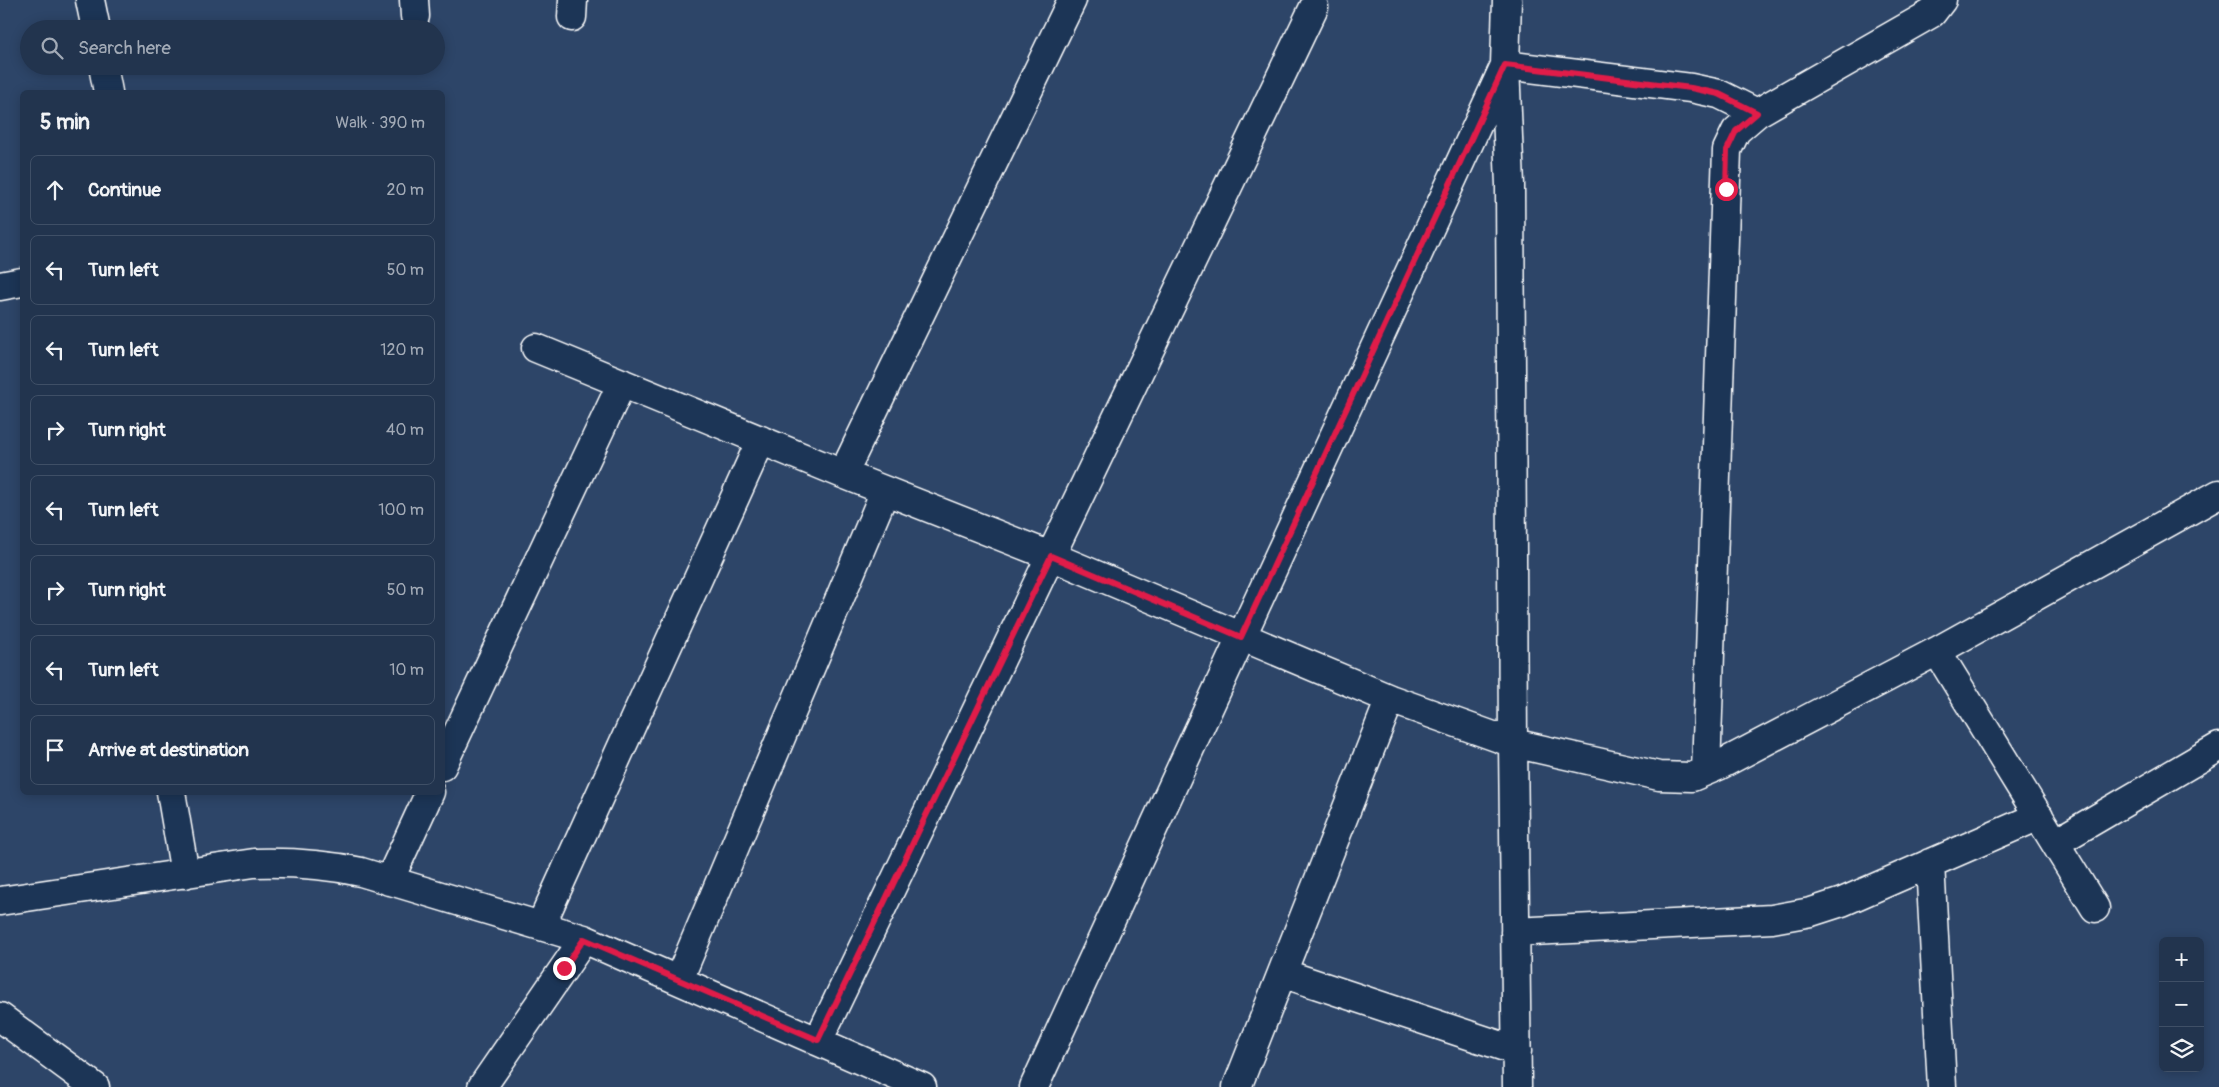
<!DOCTYPE html>
<meta charset="utf-8">
<style>
:root{--surface:#22344e;--page:#2e3f58;--text:#f1f3f6;--muted:#a2aab6;--line:#3f4f66}
body{margin:0;font-family:Pangolin,sans-serif;background:var(--page);color:var(--text)}
.controls{position:absolute;right:15px;bottom:15px;display:grid;overflow:hidden;border-radius:8px;box-shadow:0 2px 12px #0003}
.controls button{width:45px;height:45px;display:grid;place-items:center;padding:0;border:0;border-bottom:1px solid var(--line);background:var(--surface);color:var(--text);font:25px sans-serif}
.stop{position:absolute;width:15px;height:15px;margin:-11px;border:4px solid #e11d48;border-radius:50%;background:#fff}
.stop.end{background:#e11d48;border-color:#fff;box-shadow:0 1px 5px #0008}
.list{margin:0;padding:0;list-style:none}
h2{display:flex;justify-content:space-between;align-items:center;height:65px;margin:0;padding:0 20px;font-size:21px}
h2 small{font-size:16px;font-weight:400;color:var(--muted)}
.list li{display:grid;grid-template-columns:32px 1fr auto;gap:15px;align-items:center;box-sizing:border-box;height:70px;margin:0 10px 10px;padding:0 10px;border:1px solid var(--line);border-radius:8px}
.list b{display:block;font-size:19px;white-space:nowrap}
.list em{font-size:16px;font-style:normal;color:var(--muted)}
.icon{flex:none;width:28px;height:28px;fill:none;stroke:currentColor;stroke-width:2;stroke-linecap:round;stroke-linejoin:round}
.map{position:relative;flex:none;width:2219px;height:1087px;overflow:hidden}
.search{position:absolute;background:var(--surface);box-shadow:0 2px 12px #0003;left:20px;top:20px;width:425px;height:55px;display:flex;align-items:center;gap:12px;box-sizing:border-box;padding:0 18px;border-radius:28px;color:var(--muted);font-size:19px}
.panel{position:absolute;background:var(--surface);box-shadow:0 2px 12px #0003;left:20px;top:90px;width:425px;height:705px;border-radius:8px}
.map>svg:first-child{display:block}
.lines{fill:none;stroke-linecap:round;stroke-linejoin:round}
.minor-casing{stroke:#fff;stroke-width:31}
.minor{stroke:#1d3557;stroke-width:28}
.route{stroke:#e11d48;stroke-width:6}
</style>
<div class="map">
<svg width="2219" height="1087" viewBox="0 0 2219 1087">
<rect width="100%" height="100%" fill="#2d4568"/>
<filter id="ink" filterUnits="userSpaceOnUse"><feTurbulence type="fractalNoise" baseFrequency=".02" numOctaves="2"/><feDisplacementMap in="SourceGraphic" scale="10" xChannelSelector="R" yChannelSelector="G"/><feConvolveMatrix kernelMatrix="1 2 1 2 8 2 1 2 1" color-interpolation-filters="sRGB"/></filter>
<g filter="url(#ink)">
<g class="lines">
<!-- minor casing -->
<g class="minor-casing">
<path id="minor" d="M90 0 96 29
M414 0 415 16
M572 17 573 0
M103 66 108 92
M0 286 22 282
M536 348 843 474 1051 556 1390 699 1513 743 1510 185 1505 65 1507 0
M843 474 1072 0
M1937 651 2095 908
M442 766 622 383
M1706 771 1727 150 1736 131 1757 113 1932 13 1942 0
M171 792 185 874
M2055 843 2219 747
M1930 863 1942 1087
M389 881 430 792
M0 901 254 863C291 862 324 864 361 872L584 939
M541 925 761 440
M1515 932 1772 919 1811 912 1842 902 2039 816
M1282 973 1517 1051
M679 979 885 491
M0 1017 95 1087
M818 1041 1314 7
M482 1087 584 939 922 1087
M1034 1087 1505 65 1691 88 1719 94 1757 113
M1237 1087 1390 699
M1517 1087 1513 743 1659 776 1692 777 1718 766 1937 651 2219 494"/>
</g>
<!-- minor -->
<use href="#minor" class="minor"/>
</g>
</g>
<g class="lines" filter="url(#ink)">
<!-- route -->
<path class="route" d="M564 968 584 939 818 1040 1051 556 1241 637 1505 65 1691 88 1719 94 1757 113 1736 131 1727 150 1726 189"/>
</g>
</svg>
<div class="controls">
<button>+</button>
<button>−</button>
<button><svg class="icon" aria-label="layers" viewBox="0 0 24 24"><path d="M12 4l9 5-9 5-9-5zM3 14l9 5 9-5"/></svg></button>
</div>
<div class="stop" style="left:1726px;top:189px"></div>
<div class="stop end" style="left:564px;top:968px"></div>
<div class="search"><svg class="icon" aria-label="search" viewBox="0 0 24 24"><circle cx="10" cy="10" r="6"/><path d="M15 15l6 6"/></svg>Search here</div>
<section class="panel">
<h2>5 min<small>Walk · 390 m</small></h2>
<ul class="list">
<li><svg class="icon" aria-label="ahead" viewBox="0 0 24 24"><path d="M12 20V5M6 11l6-6 6 6"/></svg><div><b>Continue</b></div><em>20 m</em></li>
<li><svg class="icon" aria-label="left" viewBox="0 0 24 24"><path d="M17 20v-9H6M10 6l-5 5 5 5"/></svg><div><b>Turn left</b></div><em>50 m</em></li>
<li><svg class="icon" aria-label="left" viewBox="0 0 24 24"><path d="M17 20v-9H6M10 6l-5 5 5 5"/></svg><div><b>Turn left</b></div><em>120 m</em></li>
<li><svg class="icon" aria-label="right" viewBox="0 0 24 24"><path d="M7 20v-9h11M14 6l5 5-5 5"/></svg><div><b>Turn right</b></div><em>40 m</em></li>
<li><svg class="icon" aria-label="left" viewBox="0 0 24 24"><path d="M17 20v-9H6M10 6l-5 5 5 5"/></svg><div><b>Turn left</b></div><em>100 m</em></li>
<li><svg class="icon" aria-label="right" viewBox="0 0 24 24"><path d="M7 20v-9h11M14 6l5 5-5 5"/></svg><div><b>Turn right</b></div><em>50 m</em></li>
<li><svg class="icon" aria-label="left" viewBox="0 0 24 24"><path d="M17 20v-9H6M10 6l-5 5 5 5"/></svg><div><b>Turn left</b></div><em>10 m</em></li>
<li><svg class="icon" aria-label="arrive" viewBox="0 0 24 24"><path d="M6 21V4h12l-3 4 3 4H6"/></svg><div><b>Arrive at destination</b></div></li>
</ul>
</section>
</div>
